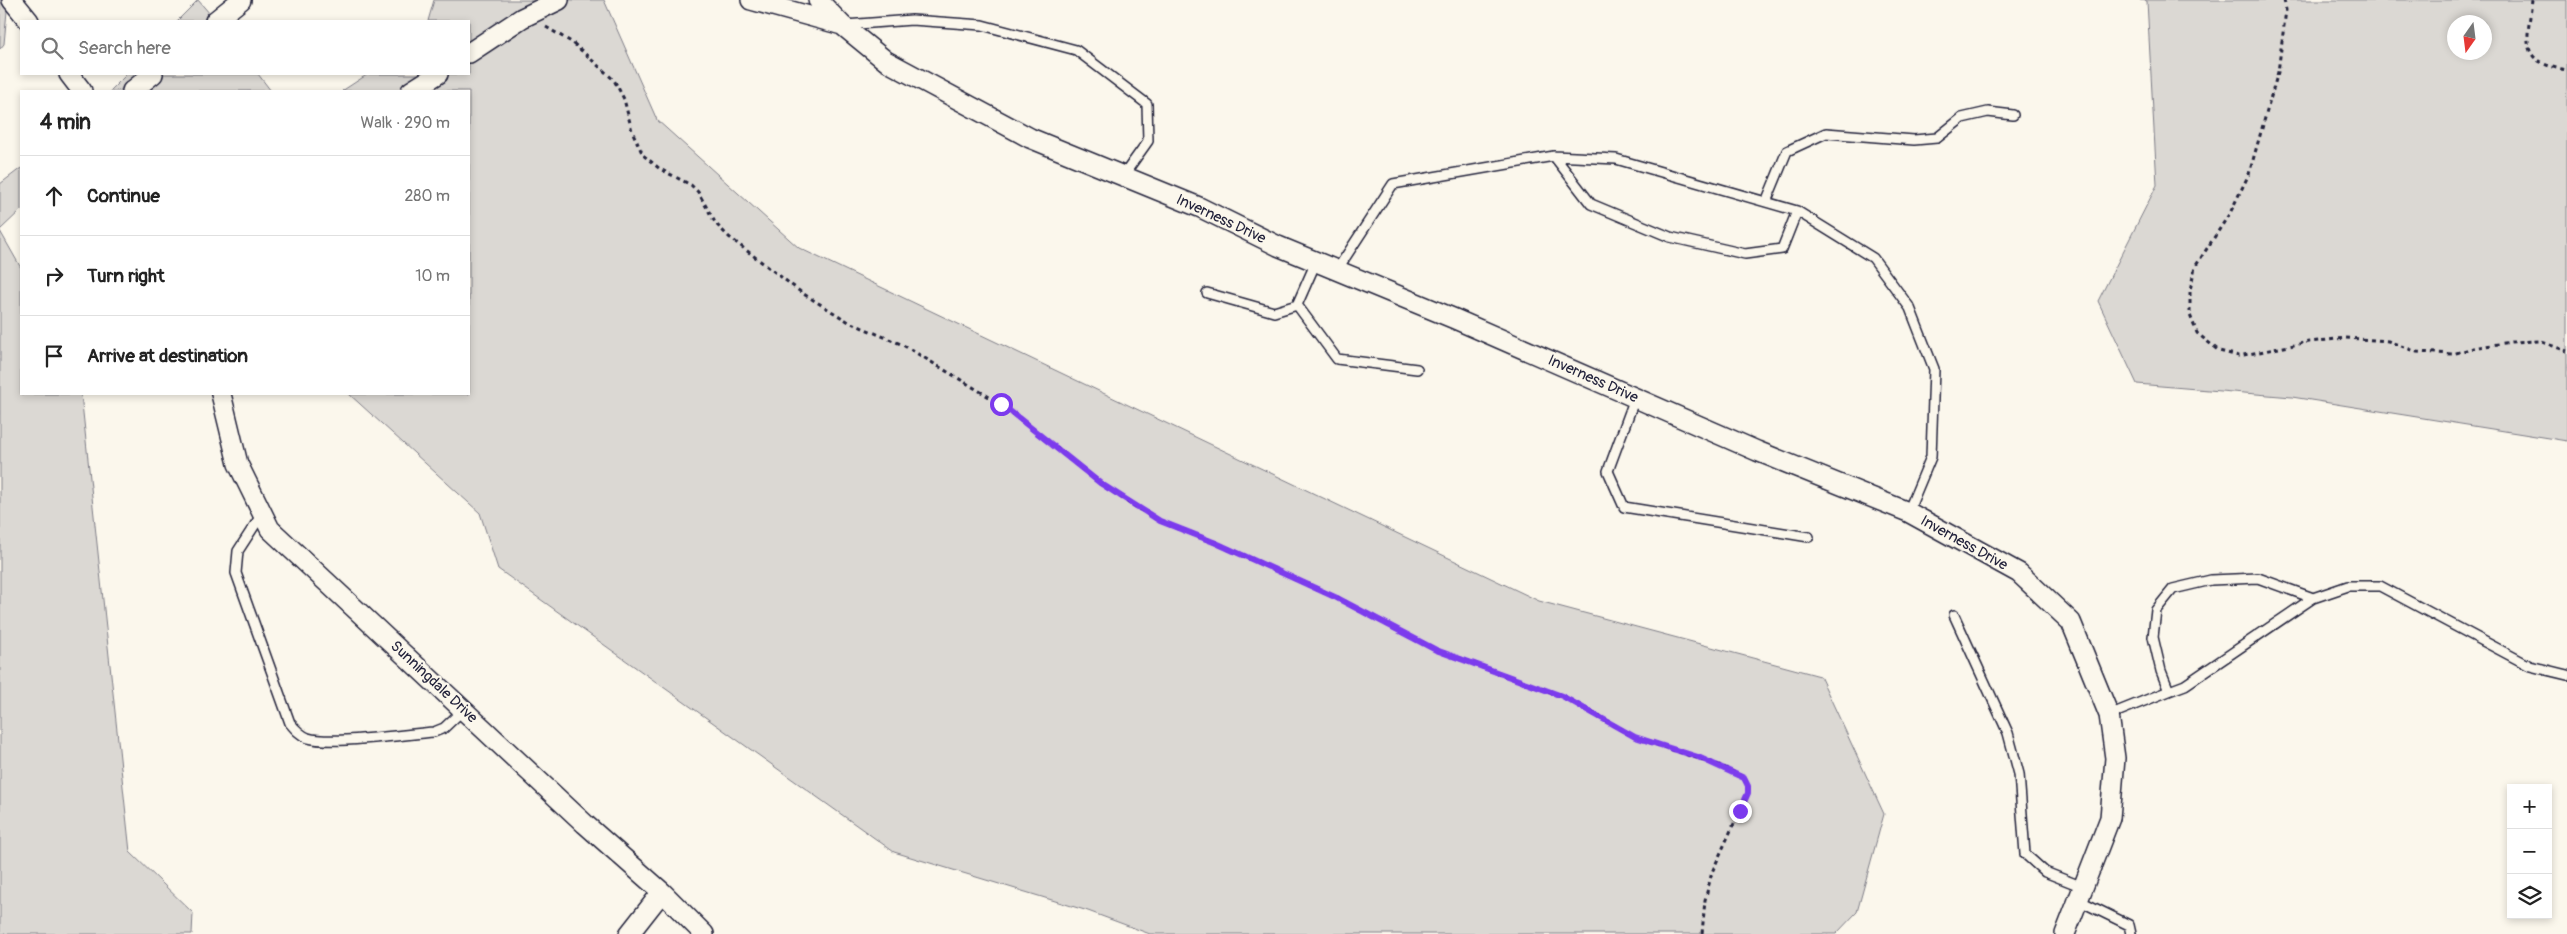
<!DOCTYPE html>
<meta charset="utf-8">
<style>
:root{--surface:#fff;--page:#f6f6f6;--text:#222;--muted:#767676;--line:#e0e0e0}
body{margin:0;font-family:Pangolin,sans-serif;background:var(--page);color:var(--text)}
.controls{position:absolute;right:15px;bottom:15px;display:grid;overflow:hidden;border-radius:0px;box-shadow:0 2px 8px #0003}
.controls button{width:45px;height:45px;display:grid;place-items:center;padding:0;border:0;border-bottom:1px solid var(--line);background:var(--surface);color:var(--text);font:25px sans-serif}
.compass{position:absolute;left:2447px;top:15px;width:45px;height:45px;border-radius:50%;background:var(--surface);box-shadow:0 2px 8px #0003;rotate:194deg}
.stop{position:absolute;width:15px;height:15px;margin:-11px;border:4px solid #7c3aed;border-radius:50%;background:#fff}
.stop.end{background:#7c3aed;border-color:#fff;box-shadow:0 1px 5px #0008}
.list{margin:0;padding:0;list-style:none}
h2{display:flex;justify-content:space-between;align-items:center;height:65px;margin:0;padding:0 20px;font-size:21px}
h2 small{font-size:16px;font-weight:400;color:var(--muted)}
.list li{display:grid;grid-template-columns:32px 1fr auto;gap:15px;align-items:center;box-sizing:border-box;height:80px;padding:0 20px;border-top:1px solid var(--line)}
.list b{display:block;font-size:19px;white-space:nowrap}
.list em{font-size:16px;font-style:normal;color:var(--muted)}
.icon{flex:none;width:28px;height:28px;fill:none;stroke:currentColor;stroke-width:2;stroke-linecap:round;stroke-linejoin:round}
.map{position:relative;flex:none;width:2567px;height:934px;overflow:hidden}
.search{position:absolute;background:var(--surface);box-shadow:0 2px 8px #0003;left:20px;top:20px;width:450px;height:55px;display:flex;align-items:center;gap:12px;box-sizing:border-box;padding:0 18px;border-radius:0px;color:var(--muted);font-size:19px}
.panel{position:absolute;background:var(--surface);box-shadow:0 2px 8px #0003;left:20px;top:90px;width:450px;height:305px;border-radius:0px}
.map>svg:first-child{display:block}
.green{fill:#dbd8d3;stroke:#7e7d87;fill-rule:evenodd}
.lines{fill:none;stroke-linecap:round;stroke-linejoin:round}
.service-casing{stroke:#22223b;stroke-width:12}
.minor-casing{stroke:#22223b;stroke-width:22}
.path{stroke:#22223b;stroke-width:3;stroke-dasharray:4 4;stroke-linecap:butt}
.service{stroke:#fbf7ec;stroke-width:9}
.minor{stroke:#fbf7ec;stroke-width:19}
.route{stroke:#7c3aed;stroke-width:6}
.labels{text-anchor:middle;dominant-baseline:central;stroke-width:4.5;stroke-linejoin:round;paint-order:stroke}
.street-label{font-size:15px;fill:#22223b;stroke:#fbf7ec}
</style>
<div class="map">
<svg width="2567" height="934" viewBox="0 0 2567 934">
<rect width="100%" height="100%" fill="#fbf7ec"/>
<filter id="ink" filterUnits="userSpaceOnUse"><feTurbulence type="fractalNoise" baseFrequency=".02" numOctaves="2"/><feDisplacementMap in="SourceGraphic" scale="10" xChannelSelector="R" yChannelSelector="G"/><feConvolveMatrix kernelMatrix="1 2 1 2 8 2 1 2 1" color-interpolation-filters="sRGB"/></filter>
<g filter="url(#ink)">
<!-- green -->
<path class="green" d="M0 0H8L4 44 0 49Z
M198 0 216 21H177Z
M434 0H604L657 120 799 248 1539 601 1820 676 1884 814 1857 912 1836 934H1150L1088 911 894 852 498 569 480 513 349 394H469V91H342L368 74H469V21H428Z
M2140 0H2567V441L2292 397 2137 384 2098 301 2157 185 2147 1ZM2454 22H2484V52H2454Z
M127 74H258L271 91H110Z
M21 168V210L0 230V184Z
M0 231 21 268V394H81L130 852 193 913 192 934H0Z"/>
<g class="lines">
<!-- service casing -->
<g class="service-casing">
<path id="service" d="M845 25 912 20 982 25 1076 50 1147 104 1148 141 1123 176
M1554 156 1591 204 1670 237 1745 254 1782 249 1797 211
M1766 202 1787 151 1826 133 1914 140 1937 138 1962 118 1988 112 2013 115
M1316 262 1297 305 1337 359 1417 369
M1337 270 1393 184 1554 156 1616 159 1797 211 1873 258 1910 308 1934 369 1931 457 1908 512
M1207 293 1274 312 1297 305
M1635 398 1608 471 1624 507 1809 537
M262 514 238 551 236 573 290 723C295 729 300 735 308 738 331 745 406 734 434 732L444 728 463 710
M1954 615 2008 733 2019 774 2025 854 2045 872 2083 887
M2169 691 2185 685 2313 598
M2109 715 2169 691 2161 671 2153 637 2156 610 2173 589 2211 580 2258 578 2313 598 2348 586H2380L2530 666 2567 675
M2078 900 2129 925 2131 934"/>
</g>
<!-- minor casing -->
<g class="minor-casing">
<path id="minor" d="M12 0 29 21
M751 0 842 25
M818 0 842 25 886 61 1030 138 1199 207 1278 246 1455 319 1757 451 1908 512 2019 573 2071 622 2109 715 2115 758 2110 818 2065 934
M215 21 241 0
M469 53 522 18 559 0
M69 74 82 91
M132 91 153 74
M411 91 438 74
M221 394 238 464 270 529 585 824 662 892 704 934
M629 934 662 892"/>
</g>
<!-- path -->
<path class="path" d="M2284 0 2286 10 2278 72 2249 174 2230 213 2195 267 2190 290V315L2197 333 2219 351 2239 356 2309 342 2346 338 2388 341 2417 352 2453 354 2473 348 2511 342 2539 341 2567 351
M2532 0C2528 41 2516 62 2567 70
M546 27 573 43 614 80 624 99 632 131 643 155 660 169 691 185 698 192 716 224 729 237 802 293 849 322 903 345 1001 404 1100 483 1135 506 1160 521 1216 543 1337 598 1436 650 1562 696 1635 737 1721 766 1744 778 1748 786V793L1712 872 1705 900 1702 934"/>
<!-- service -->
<use href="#service" class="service"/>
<!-- minor -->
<use href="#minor" class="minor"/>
</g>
</g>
<g class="lines" filter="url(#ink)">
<!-- route -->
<path class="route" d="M1001 404 1100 483 1160 521 1216 543 1337 598 1436 650 1562 696 1635 737 1698 757 1744 778 1748 786V793L1740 811"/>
</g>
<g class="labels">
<!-- street labels -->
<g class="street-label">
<text transform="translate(1221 219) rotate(25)">Inverness Drive</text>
<text transform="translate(1593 379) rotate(24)">Inverness Drive</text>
<text transform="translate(1964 543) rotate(29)">Inverness Drive</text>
<text transform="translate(434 682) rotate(43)">Sunningdale Drive</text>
</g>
</g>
</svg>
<div class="controls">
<button>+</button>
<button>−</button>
<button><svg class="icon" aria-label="layers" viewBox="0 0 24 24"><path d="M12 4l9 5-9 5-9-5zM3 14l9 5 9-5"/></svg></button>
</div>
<svg class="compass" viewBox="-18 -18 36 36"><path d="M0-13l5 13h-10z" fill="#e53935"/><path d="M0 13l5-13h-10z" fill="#767676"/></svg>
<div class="stop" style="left:1001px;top:404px"></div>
<div class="stop end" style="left:1740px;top:811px"></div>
<div class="search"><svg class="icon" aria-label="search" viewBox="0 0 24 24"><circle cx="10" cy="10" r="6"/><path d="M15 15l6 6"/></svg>Search here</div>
<section class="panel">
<h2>4 min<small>Walk · 290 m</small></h2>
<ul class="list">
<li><svg class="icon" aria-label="ahead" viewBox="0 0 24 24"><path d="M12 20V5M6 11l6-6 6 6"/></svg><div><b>Continue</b></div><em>280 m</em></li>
<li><svg class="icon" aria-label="right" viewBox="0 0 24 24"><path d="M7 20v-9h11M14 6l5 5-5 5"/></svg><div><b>Turn right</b></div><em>10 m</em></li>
<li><svg class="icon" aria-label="arrive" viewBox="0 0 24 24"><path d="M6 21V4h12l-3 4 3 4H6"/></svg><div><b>Arrive at destination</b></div></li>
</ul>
</section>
</div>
